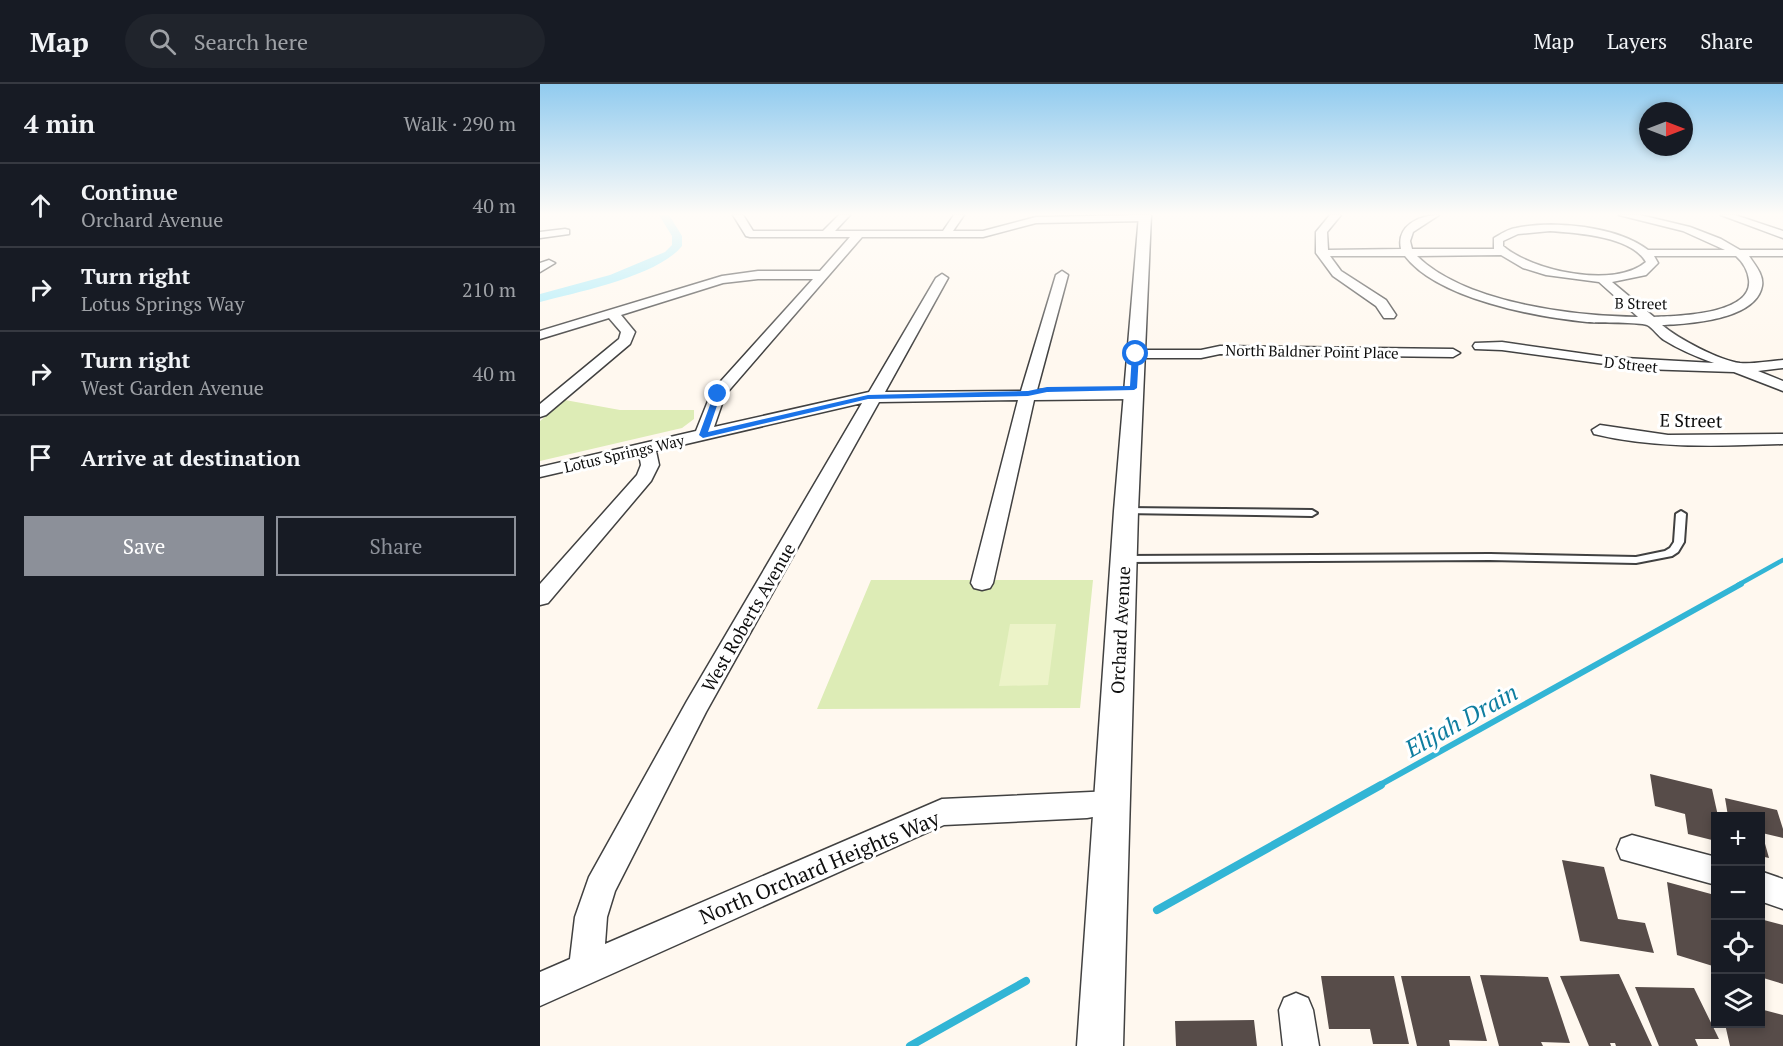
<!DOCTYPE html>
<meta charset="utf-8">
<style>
:root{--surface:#171b24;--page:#20242c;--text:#f1f3f6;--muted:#9ea1a6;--line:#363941;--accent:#8c9099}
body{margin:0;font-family:"PT Serif",serif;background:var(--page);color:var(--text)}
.controls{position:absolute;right:18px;bottom:18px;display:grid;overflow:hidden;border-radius:0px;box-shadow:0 3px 9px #0003}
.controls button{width:54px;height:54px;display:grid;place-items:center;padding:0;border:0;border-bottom:2px solid var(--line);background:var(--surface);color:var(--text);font:30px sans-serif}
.compass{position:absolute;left:1099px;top:18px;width:54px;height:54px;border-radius:50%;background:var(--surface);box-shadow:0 3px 9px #0003;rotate:90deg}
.stop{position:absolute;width:18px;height:18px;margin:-14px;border:4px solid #1a73e8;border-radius:50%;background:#fff}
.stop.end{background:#1a73e8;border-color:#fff;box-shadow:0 2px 6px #0008}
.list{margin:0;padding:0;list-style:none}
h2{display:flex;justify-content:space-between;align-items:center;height:78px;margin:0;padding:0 24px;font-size:26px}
h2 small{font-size:20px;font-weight:400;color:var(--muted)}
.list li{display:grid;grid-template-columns:39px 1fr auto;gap:18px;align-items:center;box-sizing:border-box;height:84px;padding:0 24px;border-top:2px solid var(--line)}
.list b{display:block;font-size:22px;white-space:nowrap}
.list p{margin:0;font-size:20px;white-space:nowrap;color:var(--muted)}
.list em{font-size:20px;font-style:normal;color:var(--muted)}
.actions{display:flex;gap:12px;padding:18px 24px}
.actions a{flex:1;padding:14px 0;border:2px solid var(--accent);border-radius:0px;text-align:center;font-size:21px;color:var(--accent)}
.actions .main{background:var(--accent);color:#fff}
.icon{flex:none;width:33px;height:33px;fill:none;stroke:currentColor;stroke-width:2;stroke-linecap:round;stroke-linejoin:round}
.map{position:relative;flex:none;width:1243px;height:962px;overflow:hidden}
header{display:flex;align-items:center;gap:36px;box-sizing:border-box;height:84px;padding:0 30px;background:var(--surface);border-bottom:2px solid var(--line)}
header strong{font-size:28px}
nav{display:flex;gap:33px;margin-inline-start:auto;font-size:21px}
.search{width:420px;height:54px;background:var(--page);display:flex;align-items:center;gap:15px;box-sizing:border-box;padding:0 21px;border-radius:33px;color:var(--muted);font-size:22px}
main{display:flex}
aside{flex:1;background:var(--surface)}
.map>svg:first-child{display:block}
.green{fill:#ddecb6}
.pitch{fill:#ecf3c8}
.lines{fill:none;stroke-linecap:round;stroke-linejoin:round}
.stream-far2{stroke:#32b5d5;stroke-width:4.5}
.stream-far1{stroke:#32b5d5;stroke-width:6}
.stream{stroke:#32b5d5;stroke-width:8}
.canal{fill:#b0edfa;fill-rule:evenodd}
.building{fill:#574c49}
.service-casing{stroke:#414141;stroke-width:4}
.minor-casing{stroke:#414141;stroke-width:3}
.tertiary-casing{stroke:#414141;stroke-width:3}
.service{fill:#fff;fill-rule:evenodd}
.minor{fill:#fff;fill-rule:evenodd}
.tertiary{fill:#fff;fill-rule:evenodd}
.route{fill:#1a73e8}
.labels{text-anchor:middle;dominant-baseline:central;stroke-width:6;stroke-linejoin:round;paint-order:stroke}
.far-street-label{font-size:15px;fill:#0e0e0e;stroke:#fff}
.street-label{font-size:18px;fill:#0e0e0e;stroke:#fff}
.near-street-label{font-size:21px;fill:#0e0e0e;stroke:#fff}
.near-water-label{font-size:24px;font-style:italic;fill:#0f7ea0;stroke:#fff}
</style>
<header>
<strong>Map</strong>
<div class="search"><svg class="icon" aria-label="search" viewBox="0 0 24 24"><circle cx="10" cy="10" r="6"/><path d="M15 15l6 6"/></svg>Search here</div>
<nav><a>Map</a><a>Layers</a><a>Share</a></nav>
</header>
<main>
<aside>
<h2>4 min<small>Walk · 290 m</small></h2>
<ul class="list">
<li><svg class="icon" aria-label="ahead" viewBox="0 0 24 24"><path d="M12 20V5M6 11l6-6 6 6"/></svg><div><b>Continue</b><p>Orchard Avenue</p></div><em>40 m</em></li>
<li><svg class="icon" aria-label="right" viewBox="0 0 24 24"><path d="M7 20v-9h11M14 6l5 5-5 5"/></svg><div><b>Turn right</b><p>Lotus Springs Way</p></div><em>210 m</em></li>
<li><svg class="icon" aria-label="right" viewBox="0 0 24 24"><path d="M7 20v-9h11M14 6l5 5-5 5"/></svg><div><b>Turn right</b><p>West Garden Avenue</p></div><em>40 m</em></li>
<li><svg class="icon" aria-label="arrive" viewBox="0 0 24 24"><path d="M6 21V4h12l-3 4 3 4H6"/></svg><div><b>Arrive at destination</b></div></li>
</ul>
<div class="actions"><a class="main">Save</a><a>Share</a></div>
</aside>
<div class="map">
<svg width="1243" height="962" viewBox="0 0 1243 962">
<rect width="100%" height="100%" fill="#fff8ef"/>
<!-- green -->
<path class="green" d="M25 316 80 326H154V335L142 344 0 377V337Z
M331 496H553L540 624 277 625Z"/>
<!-- pitch -->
<path class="pitch" d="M470 540H516L508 601 459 602Z"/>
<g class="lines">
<!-- stream-far2 -->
<path class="stream-far2" d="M1198 501 1243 476"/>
<!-- stream-far1 -->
<path class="stream-far1" d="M838 702 1201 500"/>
<!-- stream -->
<path class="stream" d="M617 826 841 701
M370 962 486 897"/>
<!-- canal -->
<path class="canal" d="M119 131H129L142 152V162C118 192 38 208 0 218V210L70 191 125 168 132 161V152Z"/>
</g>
<!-- building -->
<path class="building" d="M1110 690 1172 705 1178 732H1176V757L1148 750 1145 730 1115 722Z
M1185 714 1237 726 1243 745V754L1222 749 1229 774 1220 772V732H1188Z
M1022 776 1064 783 1078 835 1105 839 1114 869 1040 857Z
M1127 798 1171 810 1176 835V883L1137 871Z
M1220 835 1243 841V900L1220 893Z
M1079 890 1112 962H1076L1075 959H1070L1071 962H1049L1020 892Z
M940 891 1008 893 1030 959 1001 958 1003 962H959Z
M781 892H854L869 960H833L830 945H789Z
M861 892H930L947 957 909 956 910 962H877Z
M1095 903 1154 904 1179 955H1155L1158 962H1119Z
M1220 925 1243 931V962H1190L1185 940H1220Z
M714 936 717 962H636L635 937Z"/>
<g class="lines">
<!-- service casing -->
<g class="service-casing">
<path id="service" d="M586 424 772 426 777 429 772 432 583 429 581 427Z
M1141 427 1146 430 1144 458 1138 468 1132 472 1096 479 950 476 584 478 579 475 584 472 950 470 1096 473 1125 467 1130 464 1134 458 1136 430Z"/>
</g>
<!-- minor casing -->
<g class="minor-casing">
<path id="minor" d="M193 131H203L213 147H283L299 131H310L295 147H403L414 131H424L413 147H443L496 133 604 131 609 134 604 137 496 139 443 153H322L185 311 174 343 329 308 396 194 402 190 408 194 345 308 481 307 516 191 522 187 528 191 497 306 593 305 601 310 593 315 494 316 453 499 450 504 442 506 434 504 431 499 478 316 339 318 166 628 75 807 67 833 65 860 402 715 572 707 582 710 586 719 582 728 547 734 404 741 0 922V888L30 875 35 833 49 793 147 617 322 319 116 367 119 381 111 397 8 519 0 521V500L97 391 101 381 99 370 0 393V383L156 347 172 307 273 195H218L183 199 81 231 95 248 90 260 6 331 0 333V320L79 255 81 248 69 234 0 255V247L182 192 218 187H280L310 153H210L206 152Z
M790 131H801L787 148 788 166 861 165C856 142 879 131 899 131L873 148 870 157 872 165H954V154C961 150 968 145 976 144 1013 136 1077 142 1108 166H1185L1143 147 1079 131H1100L1150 143 1181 155 1200 166H1243V172H1209C1215 181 1224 191 1222 202 1216 236 1148 240 1122 241 1137 254 1180 277 1200 279 1214 280 1229 277 1243 276V284L1218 287 1243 297V307L1194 288 1102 285 962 266 935 265 933 262 935 259 962 258 1067 273 1174 279C1157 273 1140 266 1124 256 1118 252 1113 244 1107 241 1099 238 1059 239 1047 238 996 233 898 215 865 172H790L801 187 846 216 856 231 854 234H844L836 222 793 192 776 169V148ZM1010 147C1037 149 1091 152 1106 178 1075 205 992 187 963 162V157L978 150ZM961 171 983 184 1006 191 1059 198 1098 233C1032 232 925 219 877 172ZM1114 172H1196C1203 178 1208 187 1209 196 1213 231 1136 232 1114 233L1072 198 1106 191 1118 179Z
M1181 131H1195L1243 147V154Z
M25 145 29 146V150L0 154V148Z
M9 176 15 179 0 188V179Z
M680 262 913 265 920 269 913 273 680 270 661 274H596L589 270 596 266H661Z
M1060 341 1128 351 1243 350V360C1179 362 1116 365 1054 350L1052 346Z
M1092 751 1176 773V801L1081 775 1077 765 1081 755Z
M1220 787 1243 795V825L1220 817Z
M756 909 768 914 773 926 779 962H743L739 926 744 914Z"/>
</g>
<!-- tertiary casing -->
<g class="tertiary-casing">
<path id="tertiary" d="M599 131H611L598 427 583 962H537L574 427Z"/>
</g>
<!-- service -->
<use href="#service" class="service"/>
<!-- minor -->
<use href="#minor" class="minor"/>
<!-- tertiary -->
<use href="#tertiary" class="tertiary"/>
</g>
<!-- sky -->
<linearGradient id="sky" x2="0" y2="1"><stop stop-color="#91cbef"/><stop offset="0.49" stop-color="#fffcf8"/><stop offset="1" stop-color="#fffcf8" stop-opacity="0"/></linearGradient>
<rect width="1243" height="266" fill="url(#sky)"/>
<!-- route -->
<path class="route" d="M596 268 599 270 597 304 594 306 507 308 488 312 328 315 163 354 159 351 174 310 178 308 181 310 168 348 328 311 488 307 507 303 590 302 592 270Z"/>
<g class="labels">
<!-- far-street labels -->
<g class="far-street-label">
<text transform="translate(1101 219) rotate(1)">B Street</text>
<text transform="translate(772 267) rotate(1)">North Baldner Point Place</text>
<text transform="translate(1091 280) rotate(6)">D Street</text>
<text transform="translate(84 369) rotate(-13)">Lotus Springs Way</text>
</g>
<!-- street labels -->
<g class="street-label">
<text transform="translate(1151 336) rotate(1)">E Street</text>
<text transform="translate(208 533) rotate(-60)">West Roberts Avenue</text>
<text transform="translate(580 546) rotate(-87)">Orchard Avenue</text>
</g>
<!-- near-street labels -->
<g class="near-street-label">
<text transform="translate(279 783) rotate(-23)">North Orchard Heights Way</text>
</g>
<!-- near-water labels -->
<g class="near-water-label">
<text transform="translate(921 636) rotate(-29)">Elijah Drain</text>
</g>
</g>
</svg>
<div class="controls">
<button>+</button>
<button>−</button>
<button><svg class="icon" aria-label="locate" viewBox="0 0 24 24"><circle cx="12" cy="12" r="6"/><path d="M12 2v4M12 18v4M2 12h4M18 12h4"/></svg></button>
<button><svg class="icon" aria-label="layers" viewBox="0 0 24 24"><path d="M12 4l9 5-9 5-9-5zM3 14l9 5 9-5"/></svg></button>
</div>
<svg class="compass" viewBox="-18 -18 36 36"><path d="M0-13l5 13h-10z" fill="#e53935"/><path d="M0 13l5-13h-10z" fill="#9ea1a6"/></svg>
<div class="stop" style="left:596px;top:270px"></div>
<div class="stop end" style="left:178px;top:310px"></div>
</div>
</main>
